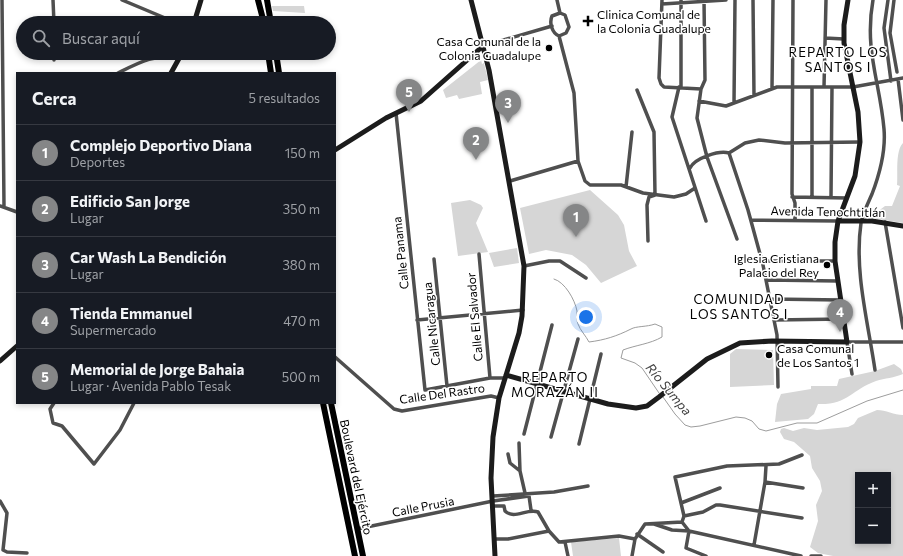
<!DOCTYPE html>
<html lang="es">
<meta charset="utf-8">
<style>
:root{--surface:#171b24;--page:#20242c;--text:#f1f3f6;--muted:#9ea1a6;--line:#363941;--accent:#858687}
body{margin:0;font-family:Commissioner,sans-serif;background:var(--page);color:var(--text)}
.controls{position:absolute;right:12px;bottom:12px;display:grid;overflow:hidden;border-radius:0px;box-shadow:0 2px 6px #0003}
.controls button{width:36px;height:36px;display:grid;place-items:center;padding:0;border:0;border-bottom:1px solid var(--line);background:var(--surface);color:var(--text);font:20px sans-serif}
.you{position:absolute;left:586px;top:317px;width:14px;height:14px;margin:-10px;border:3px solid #fff;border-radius:50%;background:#1a73e8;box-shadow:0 0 0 6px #1a73e833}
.badge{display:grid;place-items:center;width:26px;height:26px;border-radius:50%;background:var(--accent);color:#fff;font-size:13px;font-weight:700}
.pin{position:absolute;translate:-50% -33px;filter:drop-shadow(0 1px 2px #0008)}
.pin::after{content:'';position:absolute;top:21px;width:14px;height:12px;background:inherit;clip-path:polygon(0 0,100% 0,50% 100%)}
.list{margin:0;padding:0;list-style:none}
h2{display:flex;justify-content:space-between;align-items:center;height:52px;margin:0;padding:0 16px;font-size:17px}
h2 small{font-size:13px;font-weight:400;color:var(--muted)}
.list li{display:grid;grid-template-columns:26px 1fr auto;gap:12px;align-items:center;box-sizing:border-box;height:56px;padding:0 16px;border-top:1px solid var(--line)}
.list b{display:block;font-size:15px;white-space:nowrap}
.list p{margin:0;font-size:13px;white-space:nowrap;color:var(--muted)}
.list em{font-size:13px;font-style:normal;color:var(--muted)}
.icon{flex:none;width:22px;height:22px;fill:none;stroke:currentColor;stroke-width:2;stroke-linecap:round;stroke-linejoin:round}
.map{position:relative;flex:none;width:903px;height:556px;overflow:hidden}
.search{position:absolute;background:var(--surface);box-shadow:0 2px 6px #0003;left:16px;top:16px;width:320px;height:44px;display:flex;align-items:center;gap:10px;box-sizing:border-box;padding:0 14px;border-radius:22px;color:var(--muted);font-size:15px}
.panel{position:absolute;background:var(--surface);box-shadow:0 2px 6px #0003;left:16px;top:72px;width:320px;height:332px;border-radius:0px}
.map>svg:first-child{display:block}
.green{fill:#d6d6d6;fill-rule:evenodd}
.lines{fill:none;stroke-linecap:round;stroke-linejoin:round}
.stream{stroke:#9d9d9d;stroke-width:1}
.street{stroke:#4f4f4f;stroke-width:3.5}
.secondary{stroke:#1c1c1c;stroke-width:5}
.highway{stroke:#000;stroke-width:6}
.poi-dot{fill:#000;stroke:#fff;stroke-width:1.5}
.labels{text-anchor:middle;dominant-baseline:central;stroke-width:3;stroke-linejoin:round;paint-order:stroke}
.poi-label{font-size:12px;fill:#000;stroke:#fff;text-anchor:start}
.street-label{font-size:12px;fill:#000;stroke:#fff}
.neighbourhood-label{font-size:13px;letter-spacing:1px;fill:#000;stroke:#fff}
.water-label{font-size:13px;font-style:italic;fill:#3e3e3e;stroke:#fff}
</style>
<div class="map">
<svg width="903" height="556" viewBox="0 0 903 556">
<rect width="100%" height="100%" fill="#fff"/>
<!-- green -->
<path class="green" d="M272 6H304L305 13 273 11Z
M481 60 482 64 484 63 488 80 480 82 482 94 459 99 457 95 446 98 443 90Z
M903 143V223L864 217 865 213 873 215 885 206H892L900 186 897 185C898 174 895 151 903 143Z
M590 190 618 215 624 225 629 251 637 266 601 283 586 265 572 255 546 250 529 254 520 208Z
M470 200 481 205 483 208 476 223 488 252 458 256 451 203Z
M517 248 519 263 494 267 489 253Z
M736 349 773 350 774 385 730 387V354Z
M894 364 901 369 903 374C894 378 885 378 876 381 851 390 848 405 818 404L814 414 808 419 775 422 777 404 781 394 811 389V386H837L839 379 875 371Z
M877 410C886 410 894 415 903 415V556H833L818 553 810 547 818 521 816 505 822 491 820 481 812 468 810 456 794 442 784 439 780 432 781 429 784 428 793 431 804 428 817 430 848 427 854 424 858 418ZM858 475H888V541H858Z
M619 538 621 556H573L571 542Z"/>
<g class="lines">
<!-- stream -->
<path class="stream" d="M554 279C565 282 575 300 577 311 577 316 576 319 578 324 580 330 586 336 589 342 605 340 617 336 631 329 636 326 647 327 655 324L662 327V337C650 344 636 345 623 350L621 358 635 363 642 368 659 393
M663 397 675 414 685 425 691 427 700 426 736 417 745 418 752 421 759 429 766 431 797 423H817L867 401 903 390"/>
<!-- street -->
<path class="street" d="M2 0 4 206
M53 0 54 23
M122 0 177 23
M557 0 560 13
M662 0 659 78 661 84 664 87 701 89
M681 0V87
M704 0 705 80 701 89 697 118 707 157 737 239
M753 0 754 95
M793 0 792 194 795 203V221
M873 0C864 50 880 82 884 129 886 152 880 173 872 194 868 203 863 213 861 223 854 271 868 322 875 370
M888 0 884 28 891 81
M894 0 890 33 897 72
M662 4 726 0
M560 13 565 15 569 27 566 33 559 36C552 33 549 23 552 16Z
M559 36 574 93 578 161 585 181 590 185H621L643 193 674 197 686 194 695 188
M825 38 844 39
M483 46 552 26
M54 53V60
M118 73C138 63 156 53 179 58
M898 79 903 120
M679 87 672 117 706 221
M812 87V197
M824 87 826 0
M772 88 773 0
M637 90 654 132 655 195 649 197 647 205 648 241
M699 101 726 106 777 87H853L903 78
M734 103 735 0
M396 113 425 390 490 378H505
M729 153 748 210 763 265 777 335 778 387
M690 168C695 158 719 150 729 153L745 143 759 140 785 143 860 142
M510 181 578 161
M626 187 632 132
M792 197 847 198
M831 197 832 87
M0 206 17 212
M751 220 838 221
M885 222 903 328
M479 254 490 378
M761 258 768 261H835
M434 259 447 386
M524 266 549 261H560L586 278
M766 280 838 281
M770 299 841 300
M417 320 523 310
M774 320 844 319
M335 357 394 409 402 411 491 396 499 398
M852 374 847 342H903
M54 403 50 409 53 423 62 426 94 464 120 430 134 403
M524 434 552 325
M551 437 578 339
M519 443 520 471
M579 444 601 354
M508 454 510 463 520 471 525 493
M765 482 803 488
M493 496 554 492 588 486
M0 501 7 513 3 550 7 552 27 553
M681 503 720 488
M494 506H504L505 511C514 520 527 508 538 512L549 531
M684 516 703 512 716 505H720L802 518
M682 522 684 516 675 477 727 466 779 464 802 455
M654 524 672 530 689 531 686 548 706 556
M357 529 493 501 529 496 531 510
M637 534 663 552
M495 539H508L549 531 559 542 619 536 635 539
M565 542 568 556
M754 545 765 482 766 466
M632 556 635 539 645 524 682 522 689 531 801 556
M811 556H821"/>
<!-- secondary -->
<path class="secondary" d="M471 0 489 70 524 266 522 316 519 333 499 398 493 437 491 478 495 556
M194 23 201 0
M171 73 182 53
M335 150 386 118 421 101 483 46
M838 221H872L903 226
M0 361 17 346
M506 375 608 404 636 408 647 406 659 397 707 359 740 343 772 341 847 342 835 261V242L838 221 855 176 860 142 858 112 844 43V25L848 0"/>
<!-- highway -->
<path class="highway" d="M258 0 264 23
M267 0 271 23
M268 53 271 73
M276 53 279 73
M323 403 355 556
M331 403 363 556"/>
</g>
<!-- markers -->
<g class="poi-dot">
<path d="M586 15h4v4h4v4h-4v4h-4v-4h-4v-4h4z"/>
<circle cx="549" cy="48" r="4"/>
<circle cx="827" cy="265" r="4"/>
<circle cx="769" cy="355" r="4"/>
</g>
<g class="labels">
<!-- poi labels -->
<g class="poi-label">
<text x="597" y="14">Clinica Comunal de<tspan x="597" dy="14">la Colonia Guadalupe</tspan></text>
<text x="541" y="41" text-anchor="end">Casa Comunal de la<tspan x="541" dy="14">Colonia Guadalupe</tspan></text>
<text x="819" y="258" text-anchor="end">Iglesia Cristiana<tspan x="819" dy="14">Palacio del Rey</tspan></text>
<text x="777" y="348">Casa Comunal<tspan x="777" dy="14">de Los Santos 1</tspan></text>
</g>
<!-- street labels -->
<g class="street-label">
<text transform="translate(828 211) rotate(1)">Avenida Tenochtitlán</text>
<text transform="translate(400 253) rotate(-96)">Calle Panama</text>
<text transform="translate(474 317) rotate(-95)">Calle El Salvador</text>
<text transform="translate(431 324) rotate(-96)">Calle Nicaragua</text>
<text transform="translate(442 393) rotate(-8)">Calle Del Rastro</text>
<text transform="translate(357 477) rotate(78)">Boulevard del Ejército</text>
<text transform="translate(423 506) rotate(-11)">Calle Prusia</text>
</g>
<!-- neighbourhood labels -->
<g class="neighbourhood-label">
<text x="838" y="52">REPARTO LOS<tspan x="838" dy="15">SANTOS I</tspan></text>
<text x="739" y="299">COMUNIDAD<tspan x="739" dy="15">LOS SANTOS I</tspan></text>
<text x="555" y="377">REPARTO<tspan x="555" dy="15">MORAZÁN II</tspan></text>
</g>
<!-- water labels -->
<g class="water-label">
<text transform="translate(669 389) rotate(50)">Río Sumpa</text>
</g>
</g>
</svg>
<div class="controls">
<button>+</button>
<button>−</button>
</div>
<div class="you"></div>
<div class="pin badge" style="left:576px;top:237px">1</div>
<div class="pin badge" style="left:476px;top:160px">2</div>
<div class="pin badge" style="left:508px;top:123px">3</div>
<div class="pin badge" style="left:840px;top:332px">4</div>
<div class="pin badge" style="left:409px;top:112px">5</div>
<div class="search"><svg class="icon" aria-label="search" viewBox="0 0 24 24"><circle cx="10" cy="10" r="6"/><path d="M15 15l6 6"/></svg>Buscar aquí</div>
<section class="panel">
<h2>Cerca<small>5 resultados</small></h2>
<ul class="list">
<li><span class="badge">1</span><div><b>Complejo Deportivo Diana</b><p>Deportes</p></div><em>150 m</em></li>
<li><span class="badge">2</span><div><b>Edificio San Jorge</b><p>Lugar</p></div><em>350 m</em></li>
<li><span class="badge">3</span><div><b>Car Wash La Bendición</b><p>Lugar</p></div><em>380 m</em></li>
<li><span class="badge">4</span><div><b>Tienda Emmanuel</b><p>Supermercado</p></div><em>470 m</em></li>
<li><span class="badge">5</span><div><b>Memorial de Jorge Bahaia</b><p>Lugar · Avenida Pablo Tesak</p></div><em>500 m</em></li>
</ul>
</section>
</div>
